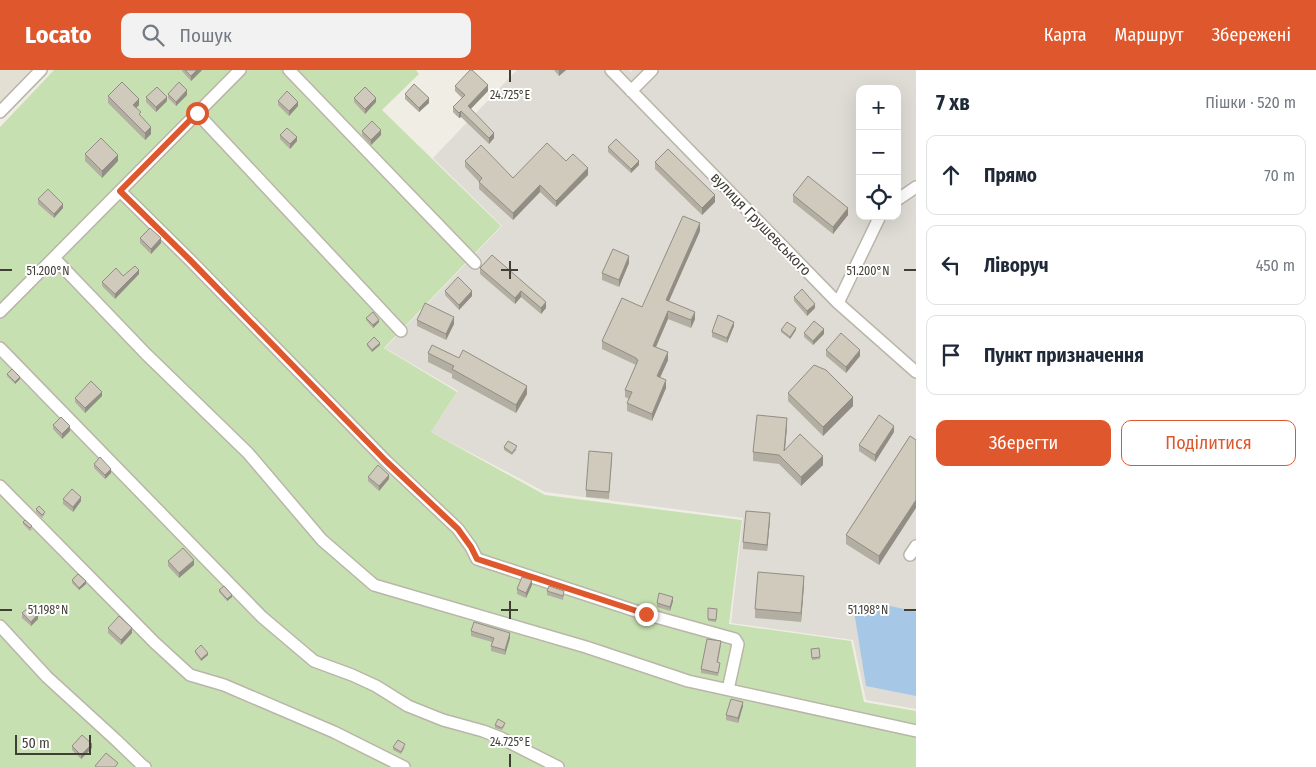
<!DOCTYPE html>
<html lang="uk">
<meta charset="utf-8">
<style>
:root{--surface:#fff;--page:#f2f2f3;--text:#1f2937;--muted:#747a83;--line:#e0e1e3;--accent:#df572c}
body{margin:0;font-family:"Fira Sans Condensed",sans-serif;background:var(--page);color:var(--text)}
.controls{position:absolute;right:15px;top:15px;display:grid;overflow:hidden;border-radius:10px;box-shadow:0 5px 20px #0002}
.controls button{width:45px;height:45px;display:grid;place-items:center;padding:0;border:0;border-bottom:1px solid var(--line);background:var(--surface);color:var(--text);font:25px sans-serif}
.scale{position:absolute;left:15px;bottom:12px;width:76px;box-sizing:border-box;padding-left:5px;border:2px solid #413e35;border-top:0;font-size:14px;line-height:18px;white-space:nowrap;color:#413e35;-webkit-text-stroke:4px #fff;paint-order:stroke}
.stop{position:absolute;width:15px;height:15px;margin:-11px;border:4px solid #df572c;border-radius:50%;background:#fff}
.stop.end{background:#df572c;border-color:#fff;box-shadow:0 1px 5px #0008}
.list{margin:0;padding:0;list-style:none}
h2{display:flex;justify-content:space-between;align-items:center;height:65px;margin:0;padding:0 20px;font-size:21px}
h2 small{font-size:16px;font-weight:400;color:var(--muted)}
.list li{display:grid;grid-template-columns:32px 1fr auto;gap:15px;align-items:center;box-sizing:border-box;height:80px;margin:0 10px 10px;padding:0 10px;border:1px solid var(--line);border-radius:10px}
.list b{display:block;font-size:19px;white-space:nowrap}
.list em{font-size:16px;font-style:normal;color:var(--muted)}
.actions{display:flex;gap:10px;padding:15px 20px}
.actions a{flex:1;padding:11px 0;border:1px solid var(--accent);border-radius:10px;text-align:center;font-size:18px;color:var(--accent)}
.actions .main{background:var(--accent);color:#fff}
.icon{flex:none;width:28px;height:28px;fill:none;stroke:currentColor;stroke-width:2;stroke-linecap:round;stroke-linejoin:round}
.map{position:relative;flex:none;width:916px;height:697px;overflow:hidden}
header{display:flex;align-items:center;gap:30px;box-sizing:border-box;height:70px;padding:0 25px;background:var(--accent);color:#fff}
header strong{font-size:24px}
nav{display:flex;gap:28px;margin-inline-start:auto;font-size:18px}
.search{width:350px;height:45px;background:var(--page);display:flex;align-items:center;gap:12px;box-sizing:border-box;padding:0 18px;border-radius:10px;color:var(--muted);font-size:19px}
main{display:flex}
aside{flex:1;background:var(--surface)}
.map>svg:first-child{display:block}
.residential{fill:#e3e0d3}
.industrial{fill:#dfdcd6;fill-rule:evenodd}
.green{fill:#c7e0b2}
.water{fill:#a7c7e6}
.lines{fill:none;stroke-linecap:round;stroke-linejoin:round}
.minor-casing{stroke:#bab5a9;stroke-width:14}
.minor{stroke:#fff;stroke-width:11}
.wall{fill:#b3aea2}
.shaded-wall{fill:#928d84}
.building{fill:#d0cabc;stroke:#928d84}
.route{stroke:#df572c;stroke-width:6}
.ticks{fill:none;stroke:#413e35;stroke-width:2}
.labels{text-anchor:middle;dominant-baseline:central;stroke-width:4;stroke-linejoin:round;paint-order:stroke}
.street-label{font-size:15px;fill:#413e35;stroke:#fff}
.ticks-label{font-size:12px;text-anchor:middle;fill:#413e35;stroke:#fff;stroke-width:4;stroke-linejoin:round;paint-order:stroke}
</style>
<header>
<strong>Locato</strong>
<div class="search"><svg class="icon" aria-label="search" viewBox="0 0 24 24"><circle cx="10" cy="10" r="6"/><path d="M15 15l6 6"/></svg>Пошук</div>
<nav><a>Карта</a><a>Маршрут</a><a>Збережені</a></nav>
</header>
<main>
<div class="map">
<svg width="916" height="697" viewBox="0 0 916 697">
<rect width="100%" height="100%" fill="#f0ede5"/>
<!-- residential -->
<path class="residential" d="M0 0H33L0 34Z"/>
<!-- industrial -->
<path class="industrial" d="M517 0H629L631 2 633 0H916V639L866 630 853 570 731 553 743 448 545 422 431 362 458 321 385 278 502 156 433 88ZM860 19H897V146H860Z"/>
<!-- green -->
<path class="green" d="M54 0H416L419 4 382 40 501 156 384 278 457 322 431 362 545 425 742 450 729 554 851 571 864 632 916 641V697H0V57Z"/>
<!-- water -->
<path class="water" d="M876 533 909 540 916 542V626L866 616 853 535Z"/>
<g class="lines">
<!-- minor casing -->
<g class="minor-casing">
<path id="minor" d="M289 0 475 193
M611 0 838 233 916 302
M631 21 652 0
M0 42 41 0
M197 43 401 261
M120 121 190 190 386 391 458 459 471 477 477 489 645 544 735 569 738 574 729 615
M897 130 916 117
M54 188 146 284 248 383 322 470 374 515 586 577 688 611 916 661
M838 233 880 146
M0 242 240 0
M0 278 262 547 314 591 352 605 376 616 408 636 443 650 483 661 501 668 558 697
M0 416 155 573 190 605 224 615 334 662 404 697
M910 485 916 476
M0 556 47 607 116 670 142 695 145 697"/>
</g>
<!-- minor -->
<use href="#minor" class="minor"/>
</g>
<!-- wall -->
<path class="wall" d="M182 0H202L191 11 182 1Z
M554 0H566L559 6Z
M455 16 488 21 470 39 494 68 489 74 461 47 459 48 453 42V37L462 28 455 21Z
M168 24 187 25 176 36 168 28Z
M405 24 429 33 419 42 405 29Z
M108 26 139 35 136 38 151 64 145 70 108 33Z
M146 27 167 31 156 42 146 32Z
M354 28 376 32 365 44 354 32Z
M278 31 298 36 289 46 278 35Z
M362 61 381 65 371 75 362 65Z
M280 65 297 71 290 79 280 69Z
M608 77 639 95 631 103 608 82Z
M85 84 118 91 102 108 85 91Z
M465 91 513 108 566 91 588 105 556 137 540 122 513 150 479 119V112L465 97Z
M655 92 715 132 702 145 655 99Z
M793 125 848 145 833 164 793 132Z
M38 129 63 138 54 148 38 134Z
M700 161 668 231 695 249 691 258 668 249 655 277 668 290 660 308 666 318 652 351 627 341V333L629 329 625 327V320L636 295 602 279V271L642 237Z
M140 168 161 173 151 184 140 173Z
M492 185 546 238 541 244 521 227 515 234 480 204V198Z
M629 193 619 217 602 210V203Z
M139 204 115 229 102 216V212L123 206Z
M445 221 472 226 459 240 445 225Z
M794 227 815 238 807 246 794 231Z
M366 248 379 252 373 258 366 250Z
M417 250 454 254 446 270 417 256Z
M734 256 727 273 712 267V262Z
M781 260H796L790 269 781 262Z
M804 263 824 264 813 275 804 267Z
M367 274 380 275 372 282 367 276Z
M826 280 860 286 846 303 826 286Z
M428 283 459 288 527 324 516 343 452 308V304L428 292Z
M7 304 20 309 15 314 7 306Z
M788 323 853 336 823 366 788 331Z
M102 326 85 343 75 332V328Z
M53 355 70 361 62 369 53 359Z
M787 357 785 380 823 395 801 416 779 394 753 391V382Z
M894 362 875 392 859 381V375Z
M910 366 879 495 846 474V465Z
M504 377 517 379 512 385 504 380Z
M612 390 609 429 586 427V420Z
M94 394 111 403 105 409 94 398Z
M368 407 389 409 379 421 368 411Z
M63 429 81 431 73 442 63 434Z
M36 439 45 444 42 448 36 442Z
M770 450 767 481 743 479V472Z
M23 452 32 459 30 461 23 454Z
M168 491 194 495 179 508 168 496Z
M72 510 86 514 79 520 72 513Z
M532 515 526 528 517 524V519Z
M804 515 801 552 755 548V539Z
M219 520 232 527 227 531 219 522Z
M547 521 564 525 563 530 547 525Z
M673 531 670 541 657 537V533Z
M708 538 717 539 716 552 708 551Z
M22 543 38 549 31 556 22 548Z
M108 558 132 563 121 575 108 563Z
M471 561 510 568 505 585 491 581V576L492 572 471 566Z
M721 575 718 592 720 596 718 606 701 603V599Z
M819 578 820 589 812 590 811 579Z
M195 581 208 585 201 591 195 583Z
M743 636 738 653 726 650V645Z
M495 655H505L502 660 495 658Z
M72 676 92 678 81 689 72 680Z
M393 677H405L401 684 393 680Z"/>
<!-- shaded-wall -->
<path class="shaded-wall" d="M197 0H202L191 11V6Z
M559 0H566L559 6Z
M488 15V21L468 42V36Z
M187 20V25L176 36V32Z
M167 27V31L156 42V37Z
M376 28V32L365 44V39Z
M429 28V33L419 42V38Z
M139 29V35L133 41V35Z
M298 32V36L289 46V41Z
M461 41V47L459 48V43Z
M151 57V64L145 70V63Z
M381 60V65L371 75V70Z
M494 63V68L489 74V68Z
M297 67V71L290 79V74Z
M118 85V91L102 108V101Z
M639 91V95L631 103V99Z
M588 98V105L556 137V131Z
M540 115V122L513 150V143Z
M715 125V132L702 145V138Z
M63 134V138L54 148V144Z
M848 138V145L833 164V157Z
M700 153V161L666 238V230Z
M161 168V173L151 184V179Z
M629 186V193L619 217V210Z
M139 200V204L115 229V224Z
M472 221V226L459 240V235Z
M521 221V227L515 234V228Z
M546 232V238L541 244V238Z
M815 234V238L807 246V241Z
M668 241V249L653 284V276Z
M695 242V249L691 258V250Z
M454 247V254L446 270V264Z
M379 250V252L373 258V255Z
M734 252V256L727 273V268Z
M796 258V260L790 269V267Z
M824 259V264L813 275V271Z
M380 273V275L372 282V280Z
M860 280V286L846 303V297Z
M668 282V290L657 314V306Z
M20 307V309L15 314V312Z
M666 310V318L652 351V344Z
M527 316V324L516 343V335Z
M102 322V326L85 343V338Z
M853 327V336L823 366V357Z
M787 348V357L784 389V381Z
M70 356V361L62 369V364Z
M894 356V362L875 392V385Z
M823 386V395L801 416V407Z
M111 399V403L105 409V405Z
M389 405V409L379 421V416Z
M81 427V431L73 442V437Z
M916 430V438L879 495V486Z
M770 443V450L767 481V475Z
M194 490V495L179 508V503Z
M804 506V515L801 552V543Z
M532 510V515L526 528V523Z
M86 511V514L79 520V518Z
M232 525V527L227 531V529Z
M673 527V531L670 541V537Z
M38 544V549L31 556V552Z
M132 558V563L121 575V570Z
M510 563V568L505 585V580Z
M208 583V585L201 591V589Z
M743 632V636L738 653V648Z
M92 674V678L81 689V685Z"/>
<!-- building -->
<path class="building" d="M185 0H197L191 6Z
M470 0H472L488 15 468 36 494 63 489 68 461 41 459 43 453 37 465 25 455 16Z
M122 12 139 29 133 35 141 42 139 44 151 57 145 63 108 26Z
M179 12 187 20 176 32 168 24Z
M414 14 429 28 419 38 405 24Z
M157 17 167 27 156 37 146 27Z
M365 17 376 28 365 39 354 28Z
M287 21 298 32 289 41 278 31Z
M372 51 381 60 371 70 362 61Z
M287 58 297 67 290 74 280 65Z
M101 68 118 85 102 101 85 84Z
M616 69 639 91 631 99 608 77Z
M547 73 566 91 573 84 588 98 556 131 540 115 513 143 479 112 482 108 465 91 481 75 513 108Z
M668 79 715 125 702 138 655 92Z
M808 106 848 138 833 157 793 125Z
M48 119 63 134 54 144 38 129Z
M683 146 700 153 666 230 695 242 691 250 668 241 653 276 668 282 657 306 666 310 652 344 627 333 632 322 625 320 638 290 636 289V288L602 271 622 228 642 237Z
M150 158 161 168 151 179 140 168Z
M613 179 629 186 619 210 602 203Z
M492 185 546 232 541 238 521 221 515 228 480 198Z
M135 196 139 200 115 224 102 212 116 198 123 206Z
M458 207 472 221 459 235 445 221Z
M802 219 815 234 807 241 794 227Z
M425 233 454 247 446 264 417 250Z
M373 242 379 250 373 255 366 248Z
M718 245 734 252 727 268 712 262Z
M814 251 824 259 813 271 804 263Z
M787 252 796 258 790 267 781 260Z
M841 263 860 280 846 297 826 280Z
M374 267 380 273 372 280 367 274Z
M432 275 459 288 463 280 527 316 516 335 452 299 454 296 428 283Z
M814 295 826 300 853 327 823 357 788 323Z
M12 299 20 307 15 312 7 304Z
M91 311 102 322 85 338 75 328Z
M757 345 787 348 784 381 800 364 823 386 801 407 779 385 753 382Z
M879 345 894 356 875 385 859 375Z
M61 347 70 356 62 364 53 355Z
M910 366 916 370V430L879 486 846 465Z
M508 371 517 376 512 383 504 377Z
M589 381 612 383 609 422 586 420Z
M100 387 111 399 105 405 94 394Z
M378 395 389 405 379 416 368 407Z
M72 419 81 427 73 437 63 429Z
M39 436 45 442 42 445 36 439Z
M746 441 770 443 767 475 743 472Z
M25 450 32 456 30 458 23 452Z
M183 478 194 490 179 503 168 491Z
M758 502 804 506 801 543 755 539Z
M78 504 86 511 79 518 72 510Z
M522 507 532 510 526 523 517 519Z
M224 516 232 525 227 529 219 520Z
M549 516 564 521 563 526 547 521Z
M659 523 673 527 670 537 657 533Z
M30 536 38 544 31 552 22 543Z
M708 538 717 539 716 550 708 549Z
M119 546 132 558 121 570 108 558Z
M474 552 510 563 505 580 491 576 494 568 471 561Z
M707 569 721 571 717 592 720 593 718 603 701 599Z
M201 575 208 583 201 589 195 581Z
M819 578 820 587 812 588 811 579Z
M731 629 743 632 738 648 726 645Z
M498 649 505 653 502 658 495 655Z
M82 665 92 674 81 685 72 676Z
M398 670 405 674 401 682 393 677Z
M106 683 118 693 115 697H97L95 696Z"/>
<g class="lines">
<!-- route -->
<path class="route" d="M197 43 120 121 190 190 386 391 458 459 471 477 477 489 646 544"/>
</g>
<!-- ticks -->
<path class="ticks" d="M510 0V12M510 191V209M0 200H12M501 200H518M904 200H916M510 531V549M0 540H12M501 540H518M904 540H916M510 684V697"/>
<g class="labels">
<!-- street labels -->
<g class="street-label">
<text transform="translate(761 154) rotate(46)">вулиця Грушевського</text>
</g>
</g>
<g class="ticks-label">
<text x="510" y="29">24.725°E</text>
<text x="48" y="205">51.200°N</text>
<text x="868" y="205">51.200°N</text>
<text x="48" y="544">51.198°N</text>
<text x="868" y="544">51.198°N</text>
<text x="510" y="676">24.725°E</text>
</g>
</svg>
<div class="controls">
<button>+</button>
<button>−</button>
<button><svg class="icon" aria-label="locate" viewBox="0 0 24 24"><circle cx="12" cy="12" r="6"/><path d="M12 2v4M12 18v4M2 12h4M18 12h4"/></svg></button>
</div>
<div class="scale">50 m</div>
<div class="stop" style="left:197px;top:43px"></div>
<div class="stop end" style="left:646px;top:544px"></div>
</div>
<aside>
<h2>7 хв<small>Пішки · 520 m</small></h2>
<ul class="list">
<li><svg class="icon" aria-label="ahead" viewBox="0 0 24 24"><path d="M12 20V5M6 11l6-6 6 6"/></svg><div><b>Прямо</b></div><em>70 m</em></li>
<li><svg class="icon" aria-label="left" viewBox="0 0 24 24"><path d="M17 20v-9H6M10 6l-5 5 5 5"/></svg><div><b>Ліворуч</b></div><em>450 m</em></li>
<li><svg class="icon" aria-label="arrive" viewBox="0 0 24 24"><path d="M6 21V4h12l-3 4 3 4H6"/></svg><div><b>Пункт призначення</b></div></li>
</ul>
<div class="actions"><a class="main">Зберегти</a><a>Поділитися</a></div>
</aside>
</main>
